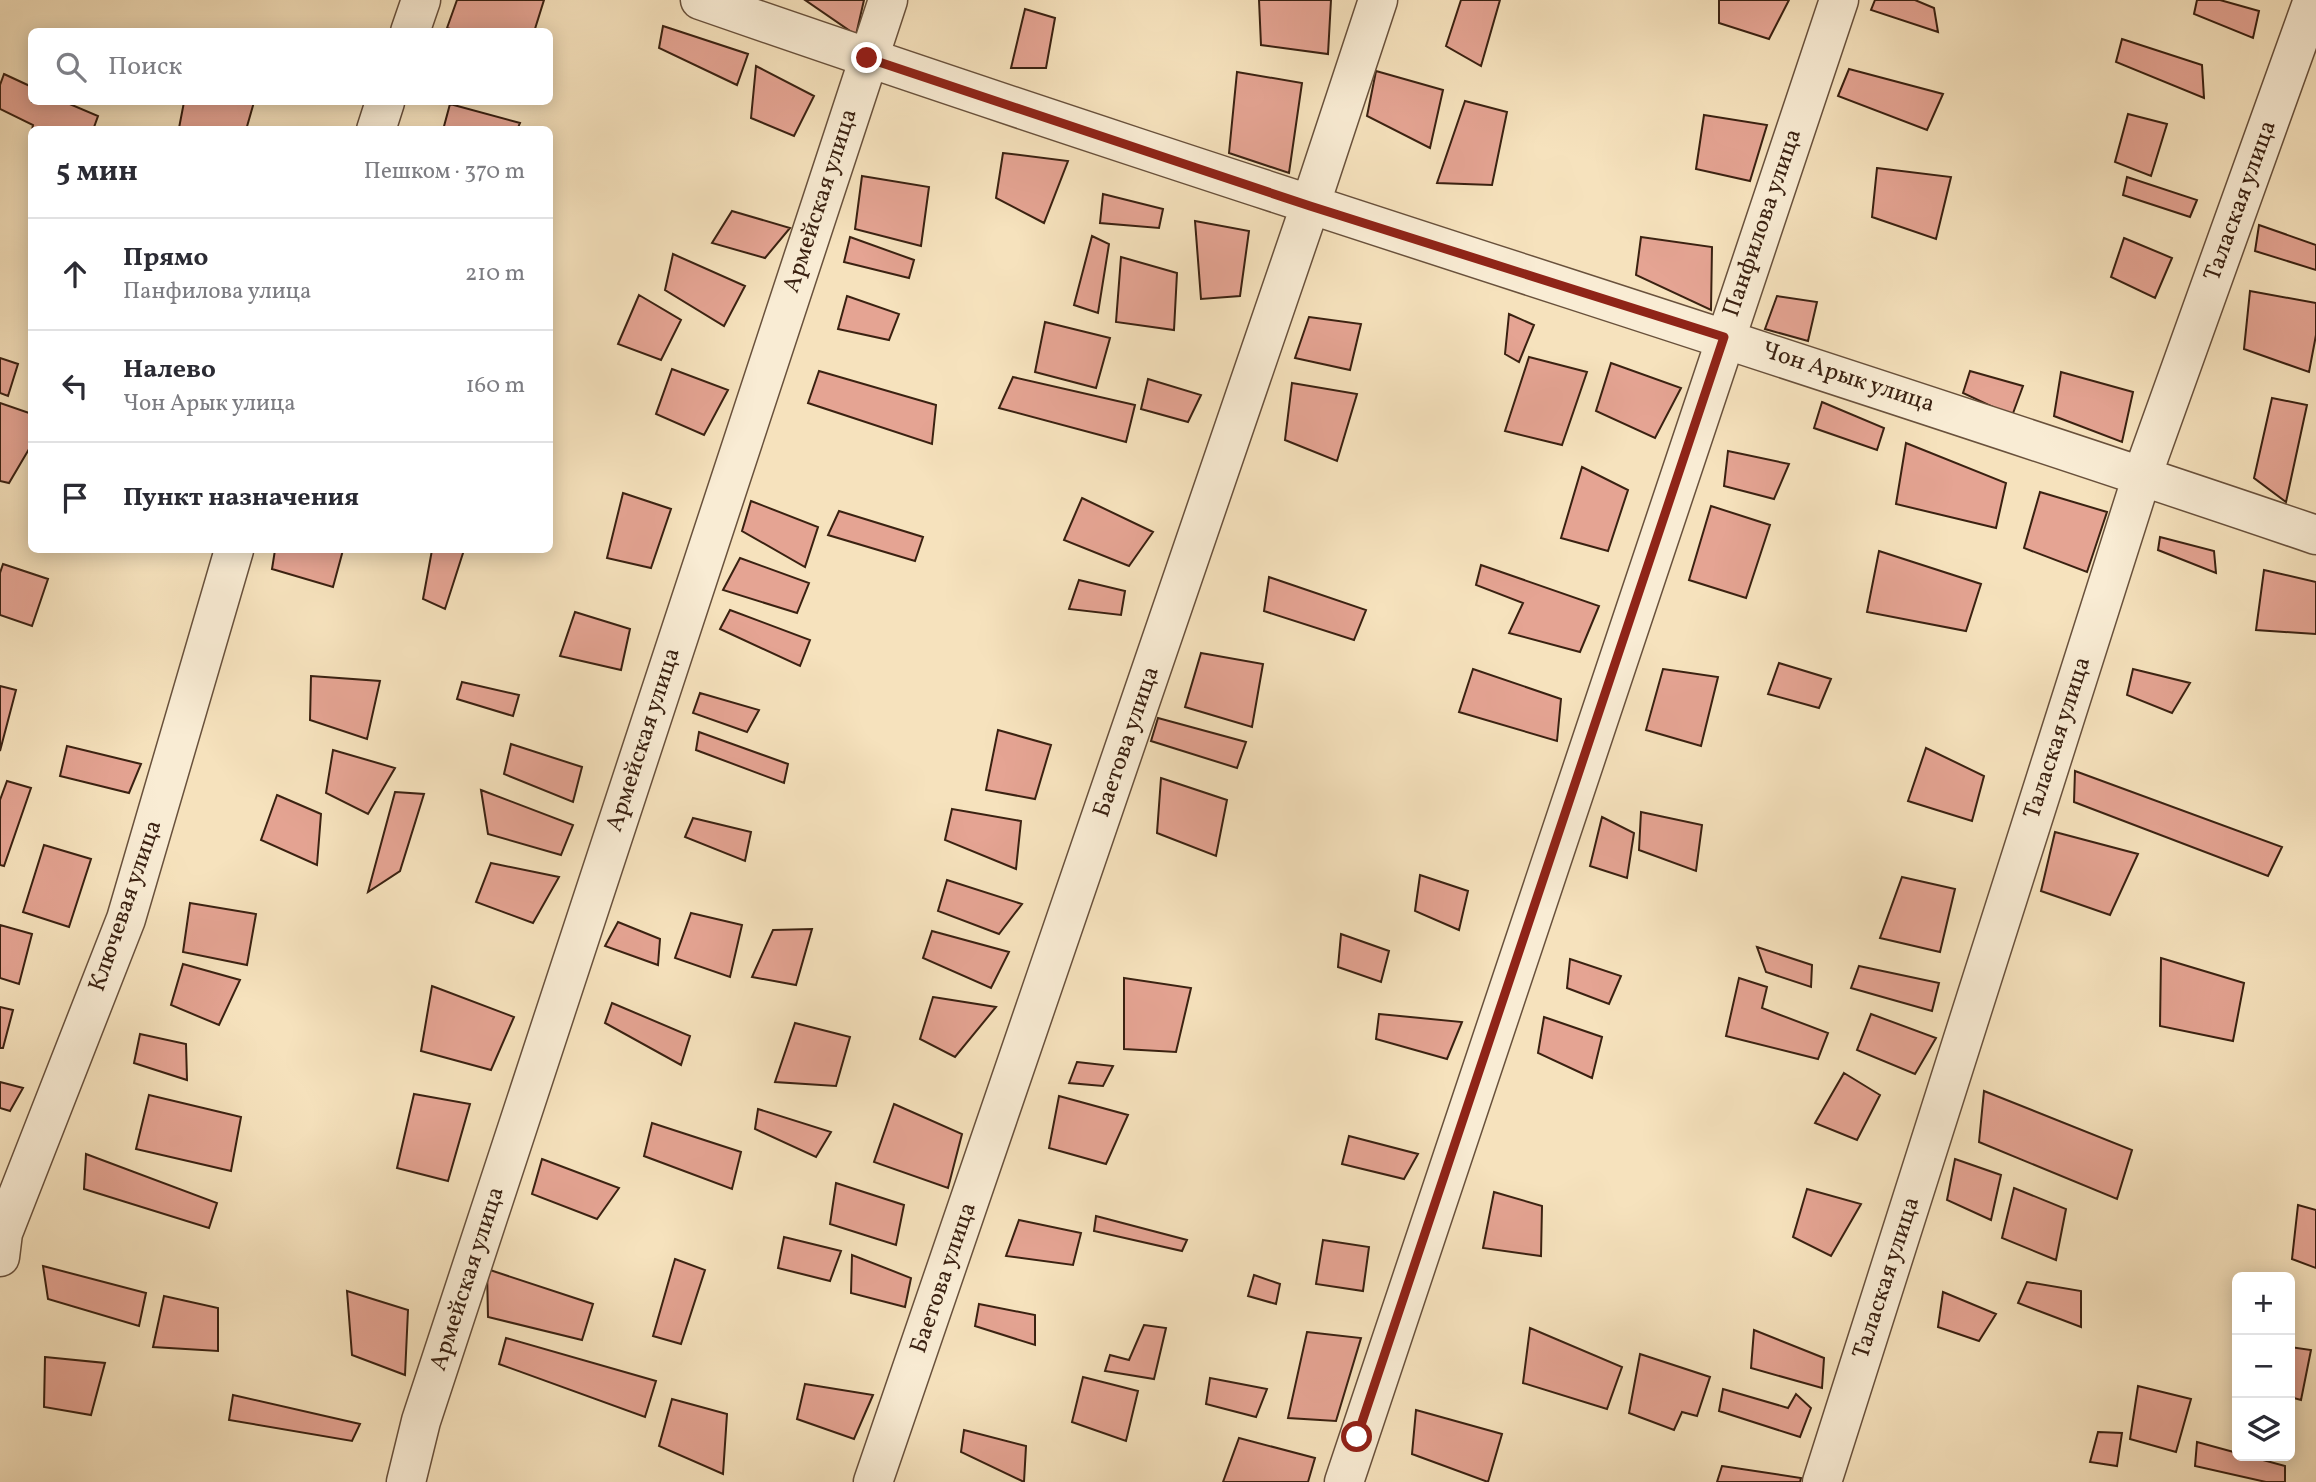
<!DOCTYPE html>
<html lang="ru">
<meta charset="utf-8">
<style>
:root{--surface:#fff;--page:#f7f7f7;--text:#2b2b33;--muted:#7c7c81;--line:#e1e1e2}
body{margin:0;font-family:Vollkorn,serif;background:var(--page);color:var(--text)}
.controls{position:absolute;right:21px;bottom:21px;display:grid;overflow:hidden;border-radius:10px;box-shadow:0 4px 18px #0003}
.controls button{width:63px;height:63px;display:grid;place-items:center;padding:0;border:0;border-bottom:2px solid var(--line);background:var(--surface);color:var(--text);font:35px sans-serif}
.stop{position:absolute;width:21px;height:21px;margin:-16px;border:5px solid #8f2418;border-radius:50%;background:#fff}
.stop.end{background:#8f2418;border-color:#fff;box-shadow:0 2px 7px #0008}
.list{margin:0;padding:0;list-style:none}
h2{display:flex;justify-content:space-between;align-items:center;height:91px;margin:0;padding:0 28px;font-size:30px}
h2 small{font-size:23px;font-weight:400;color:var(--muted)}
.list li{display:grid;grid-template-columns:46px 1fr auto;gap:21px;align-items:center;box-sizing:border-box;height:112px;padding:0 28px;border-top:2px solid var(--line)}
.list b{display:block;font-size:26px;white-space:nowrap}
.list p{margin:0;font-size:23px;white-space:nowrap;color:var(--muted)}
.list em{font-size:23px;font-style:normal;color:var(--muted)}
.icon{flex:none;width:38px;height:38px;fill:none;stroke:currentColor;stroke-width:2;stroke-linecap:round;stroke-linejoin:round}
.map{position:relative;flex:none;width:2316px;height:1482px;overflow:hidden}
.search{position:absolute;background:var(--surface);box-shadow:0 4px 18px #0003;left:28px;top:28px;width:525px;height:77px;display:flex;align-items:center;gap:18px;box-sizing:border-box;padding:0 24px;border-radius:10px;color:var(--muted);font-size:26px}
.panel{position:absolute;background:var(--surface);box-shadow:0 4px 18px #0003;left:28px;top:126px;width:525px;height:427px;border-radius:10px}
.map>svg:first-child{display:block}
.building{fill:#e5a493;stroke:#3a2111;stroke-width:2}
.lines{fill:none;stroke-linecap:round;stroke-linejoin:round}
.minor-casing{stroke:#69513c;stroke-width:41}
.minor{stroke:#f9ecd4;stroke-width:38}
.route{stroke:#8f2418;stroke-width:9}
.labels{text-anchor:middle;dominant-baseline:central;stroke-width:7;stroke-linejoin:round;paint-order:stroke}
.street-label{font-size:24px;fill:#3a2111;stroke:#f9ecd4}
</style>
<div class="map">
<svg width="2316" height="1482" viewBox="0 0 2316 1482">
<rect width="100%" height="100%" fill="#f6e2bd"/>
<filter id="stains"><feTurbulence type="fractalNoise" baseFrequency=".00286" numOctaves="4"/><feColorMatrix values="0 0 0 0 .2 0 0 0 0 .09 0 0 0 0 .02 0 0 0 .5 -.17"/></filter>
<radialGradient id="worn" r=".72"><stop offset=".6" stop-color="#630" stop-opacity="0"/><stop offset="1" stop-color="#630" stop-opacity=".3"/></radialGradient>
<!-- building -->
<path class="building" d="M457 0H544L534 32H460L447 28Z
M805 0H864L856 35Z
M1259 0H1331L1328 54 1261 45Z
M1461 0H1500L1481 66 1446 46Z
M1719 0H1789L1769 39 1719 23Z
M1875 0H1915L1934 8 1938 32 1871 10Z
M2197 0H2220L2259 11 2253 38 2194 14Z
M1025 9 1055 18 1046 68H1011Z
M663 26 748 54 737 85 659 48Z
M2122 39 2202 65 2204 98 2116 62Z
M756 66 814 96 794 136 751 118Z
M1849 69 1943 94 1927 130 1838 96Z
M1376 71 1443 90 1430 148 1367 116Z
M1237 72 1302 83 1289 173 1229 153Z
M4 74 32 87V102H65L98 116 93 130H32L33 125 0 109V85Z
M1465 101 1507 112 1492 185 1437 183Z
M184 102H254L246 130 179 128Z
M450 104 520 123 517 130H443Z
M2128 114 2167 124 2151 176 2115 162Z
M1704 115 1767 125 1750 181 1696 169Z
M1003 153 1068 161 1044 223 996 198Z
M1877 168 1951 177 1936 239 1872 217Z
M862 176 929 187 921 246 855 229Z
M2127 177 2197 200 2190 217 2123 195Z
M1103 194 1163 209 1159 228 1100 223Z
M732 211 790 228 765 258 712 243Z
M1195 221 1249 231 1240 296 1201 299Z
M2259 225 2316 245V270L2255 251Z
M1092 236 1109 244 1098 313 1074 305Z
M850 237 914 260 909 278 844 262Z
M1641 237 1712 247 1711 310 1636 275Z
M2124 238 2172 258 2155 298 2111 277Z
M673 254 745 286 724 326 665 290Z
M1121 257 1177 273 1174 330 1116 322Z
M2250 291 2316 303V335L2309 372 2244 349Z
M639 295 681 320 661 360 618 344Z
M847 296 899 314 889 340 838 329Z
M1777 296 1817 302 1808 341 1765 329Z
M1509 314 1534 325 1519 362 1505 354Z
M1309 317 1361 324 1350 370 1295 358Z
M1045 322 1110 338 1096 388 1035 372Z
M1529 357 1587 372 1562 445 1505 431Z
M0 358 18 364 8 396 0 393Z
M1611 363 1681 388 1655 438 1596 411Z
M672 369 728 390 704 435 656 414Z
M819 371 936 405 932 444 808 403Z
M1970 371 2023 386 2012 416 1963 393Z
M2061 372 2133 392 2122 442 2054 416Z
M1013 377 1135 405 1126 442 999 408Z
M1148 379 1201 395 1188 422 1141 409Z
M1292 383 1357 394 1337 461 1285 440Z
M2272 398 2307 405 2286 502 2254 478Z
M1822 402 1884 428 1877 450 1814 428Z
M0 403 32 414V444L9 483 0 481Z
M1906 443 2006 483 1996 528 1896 504Z
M1728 451 1789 464 1774 499 1724 486Z
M1582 467 1628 490 1608 551 1561 538Z
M2040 492 2107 512 2087 572 2024 548Z
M623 493 671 509 651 568 607 558Z
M1082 498 1153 532 1129 566 1064 540Z
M751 501 818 527 805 567 742 531Z
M1711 506 1770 525 1746 598 1689 580Z
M839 511 923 537 915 561 828 535Z
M2160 537 2214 551 2216 573 2158 550Z
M275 550H343L333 587 272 569Z
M432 550H464L445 609 423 599Z
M1879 551 1981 584 1966 631 1867 612Z
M740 558 809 583 797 613 723 590Z
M3 564 48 579 32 626 0 615V573Z
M1481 565 1599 606 1580 652 1509 633 1523 603 1476 585Z
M2264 570 2316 582V634L2256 630Z
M1269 577 1366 610 1354 640 1264 611Z
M1079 580 1125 591 1121 615 1069 609Z
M730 610 810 640 800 666 720 629Z
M575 612 630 629 621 670 560 656Z
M1201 653 1263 664 1252 727 1185 707Z
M1779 663 1831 679 1819 708 1768 694Z
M1473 669 1561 699 1557 741 1459 712Z
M1663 669 1718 677 1701 746 1646 730Z
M2133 669 2190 683 2172 713 2127 695Z
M311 676 380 681 367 739 310 720Z
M462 682 519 695 513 716 457 699Z
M0 686 16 690 0 751Z
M700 693 759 710 747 732 693 713Z
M1158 718 1246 742 1237 768 1151 741Z
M998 730 1051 745 1035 799 986 790Z
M699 732 788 764 784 783 696 750Z
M511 744 582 767 573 802 504 774Z
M67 746 141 764 129 793 60 776Z
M1926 748 1984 776 1972 821 1908 801Z
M333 750 395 768 368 814 326 793Z
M2075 771 2282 847 2268 876 2074 802Z
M1161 778 1227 800 1216 856 1157 833Z
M7 781 31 788 4 866 0 865V800Z
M481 790 573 825 561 855 488 834Z
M395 792 424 794 400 871 368 892Z
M277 795 321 814 317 865 261 840Z
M952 809 1021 821 1016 869 945 840Z
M1641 812 1702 825 1696 871 1639 850Z
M1602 817 1634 833 1627 878 1590 866Z
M693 818 751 832 745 861 685 837Z
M2055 832 2138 854 2110 915 2041 891Z
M44 845 91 859 69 927 23 912Z
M491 863 559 877 533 923 476 902Z
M1420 875 1468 891 1459 930 1415 911Z
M1902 877 1955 889 1940 952 1880 938Z
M947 880 1022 904 999 934 938 911Z
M190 903 256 914 247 965 183 952Z
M691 913 742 925 730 977 675 958Z
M618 922 660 939 658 965 605 946Z
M0 925 32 934 19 984 0 978Z
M812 929 796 985 752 977 773 930Z
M932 931 1009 952 991 988 923 958Z
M1341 934 1389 951 1381 982 1338 967Z
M1757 947 1812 965 1811 987 1766 972Z
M2161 958 2244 983 2233 1041 2160 1026Z
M1570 959 1621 976 1609 1004 1567 988Z
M183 964 240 980 219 1025 171 1005Z
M1859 966 1939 983 1932 1011 1851 988Z
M1124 978 1191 988 1176 1052 1124 1049Z
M1739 978 1767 987 1762 1008 1828 1033 1818 1059 1726 1036Z
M432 986 514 1017 491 1070 421 1051Z
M933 997 996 1007 955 1057 920 1039Z
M612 1003 690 1036 681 1065 605 1023Z
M0 1007 13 1010 3 1048H0Z
M1379 1014 1462 1022 1447 1059 1376 1039Z
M1871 1014 1936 1038 1915 1074 1857 1050Z
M1544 1017 1602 1037 1592 1078 1538 1053Z
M795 1023 850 1037 836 1086 775 1082Z
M140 1034 186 1044 187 1080 134 1063Z
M1077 1062 1113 1066 1103 1086 1069 1083Z
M1844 1073 1880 1095 1857 1140 1815 1123Z
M0 1082 23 1088 10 1111 0 1108Z
M1984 1091 2132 1150 2117 1199 1979 1142Z
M414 1094 470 1104 448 1181 397 1168Z
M149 1095 241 1117 231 1171 136 1149Z
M1059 1096 1128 1115 1106 1164 1049 1148Z
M894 1104 962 1134 948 1188 874 1162Z
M758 1109 831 1132 816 1157 755 1129Z
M652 1123 741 1152 732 1189 644 1156Z
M1349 1136 1418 1154 1404 1179 1342 1164Z
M86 1154 217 1203 209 1228 84 1189Z
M542 1159 619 1188 597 1219 532 1194Z
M1955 1159 2001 1175 1991 1220 1947 1200Z
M836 1183 904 1205 896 1245 830 1224Z
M2014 1188 2066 1209 2056 1260 2002 1238Z
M1807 1189 1861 1204 1831 1256 1793 1237Z
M1494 1192 1542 1206 1541 1256 1483 1248Z
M2298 1205 2316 1210V1268L2292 1259Z
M1096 1216 1187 1240 1182 1251 1094 1231Z
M1019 1220 1081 1233 1073 1265 1006 1256Z
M784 1237 841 1251 830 1281 778 1268Z
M1323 1240 1369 1247 1363 1291 1316 1284Z
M852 1255 911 1278 905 1307 851 1293Z
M675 1259 705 1270 681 1344 653 1336Z
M43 1266 146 1293 139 1326 48 1299Z
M487 1269 593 1304 582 1340 488 1317Z
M1254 1275 1280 1284 1276 1304 1248 1296Z
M2027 1282 2081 1291V1327L2018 1303Z
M347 1291 408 1310 405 1375 352 1355Z
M1943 1292 1996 1314 1979 1341 1938 1327Z
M164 1296 218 1308V1351L153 1347Z
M979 1304 1035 1315V1345L975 1326Z
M1144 1325 1166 1328 1154 1379 1105 1371 1110 1355 1129 1360Z
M1530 1328 1622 1367 1607 1409 1523 1383Z
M1754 1330 1824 1358 1822 1388 1751 1368Z
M1307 1332 1361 1338 1336 1421 1288 1418Z
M506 1338 656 1381 645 1417 499 1364Z
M2290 1347 2311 1350 2301 1400 2290 1397Z
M1640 1354 1710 1377 1697 1416 1682 1412 1674 1430 1629 1413Z
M45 1357 105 1363 91 1415 44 1407Z
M1083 1377 1138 1391 1126 1441 1072 1422Z
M1210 1378 1267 1389 1256 1417 1206 1404Z
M805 1384 873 1395 854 1439 797 1419Z
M2138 1386 2191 1399 2176 1452 2130 1439Z
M1723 1389 1788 1408 1796 1394 1811 1408 1800 1437 1719 1411Z
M233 1395 360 1424 352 1441 229 1420Z
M672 1399 727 1414 723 1474 659 1446Z
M1416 1410 1502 1434 1488 1482 1412 1454Z
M964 1430 1026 1446 1024 1482 961 1452Z
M2098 1432 2122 1433 2117 1466 2090 1462Z
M1239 1438 1315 1458 1308 1482H1223Z
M2197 1442 2285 1466V1482H2266L2195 1466Z
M1722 1466 1801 1478 1800 1482H1717Z"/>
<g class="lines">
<!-- minor casing -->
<g class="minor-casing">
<path id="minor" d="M700 0C1236 186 1779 352 2316 535
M410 32 421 0
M376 130 385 102
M0 1257 3 1233 126 919 234 550
M406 1482 421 1421 888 0
M873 1482 1310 206 1378 0
M1344 1482 1839 0
M1822 1482 2142 476 2313 0"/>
</g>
<!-- minor -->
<use href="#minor" class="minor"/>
</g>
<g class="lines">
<!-- route -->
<path class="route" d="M867 58 1310 206 1724 337 1357 1437"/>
</g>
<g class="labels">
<!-- street labels -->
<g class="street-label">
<text transform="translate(821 201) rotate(-72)">Армейская улица</text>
<text transform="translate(2241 201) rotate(-70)">Талаская улица</text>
<text transform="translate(1763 223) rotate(-71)">Панфилова улица</text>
<text transform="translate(1848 378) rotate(18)">Чон Арык улица</text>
<text transform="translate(2058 738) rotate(-72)">Талаская улица</text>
<text transform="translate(644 740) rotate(-72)">Армейская улица</text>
<text transform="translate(1127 742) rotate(-71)">Баетова улица</text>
<text transform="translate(126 906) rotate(-71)">Ключевая улица</text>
<text transform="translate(944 1278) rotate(-71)">Баетова улица</text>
<text transform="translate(1887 1278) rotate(-72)">Талаская улица</text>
<text transform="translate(468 1279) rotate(-72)">Армейская улица</text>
</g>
</g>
<rect width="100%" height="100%" filter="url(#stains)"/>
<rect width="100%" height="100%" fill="url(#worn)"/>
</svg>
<div class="controls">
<button>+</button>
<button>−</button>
<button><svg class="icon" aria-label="layers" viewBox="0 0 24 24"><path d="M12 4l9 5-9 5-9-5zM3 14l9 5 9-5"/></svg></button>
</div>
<div class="stop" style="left:1357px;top:1437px"></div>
<div class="stop end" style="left:867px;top:58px"></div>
<div class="search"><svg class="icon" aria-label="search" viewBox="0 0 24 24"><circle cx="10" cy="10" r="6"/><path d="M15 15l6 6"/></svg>Поиск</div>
<section class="panel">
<h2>5 мин<small>Пешком · 370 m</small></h2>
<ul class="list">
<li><svg class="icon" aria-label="ahead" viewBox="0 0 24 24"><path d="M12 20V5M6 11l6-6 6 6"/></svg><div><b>Прямо</b><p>Панфилова улица</p></div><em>210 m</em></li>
<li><svg class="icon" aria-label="left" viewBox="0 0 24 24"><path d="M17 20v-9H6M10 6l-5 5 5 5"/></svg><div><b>Налево</b><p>Чон Арык улица</p></div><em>160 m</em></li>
<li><svg class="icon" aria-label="arrive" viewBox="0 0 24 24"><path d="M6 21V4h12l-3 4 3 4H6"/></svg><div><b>Пункт назначения</b></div></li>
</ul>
</section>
</div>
